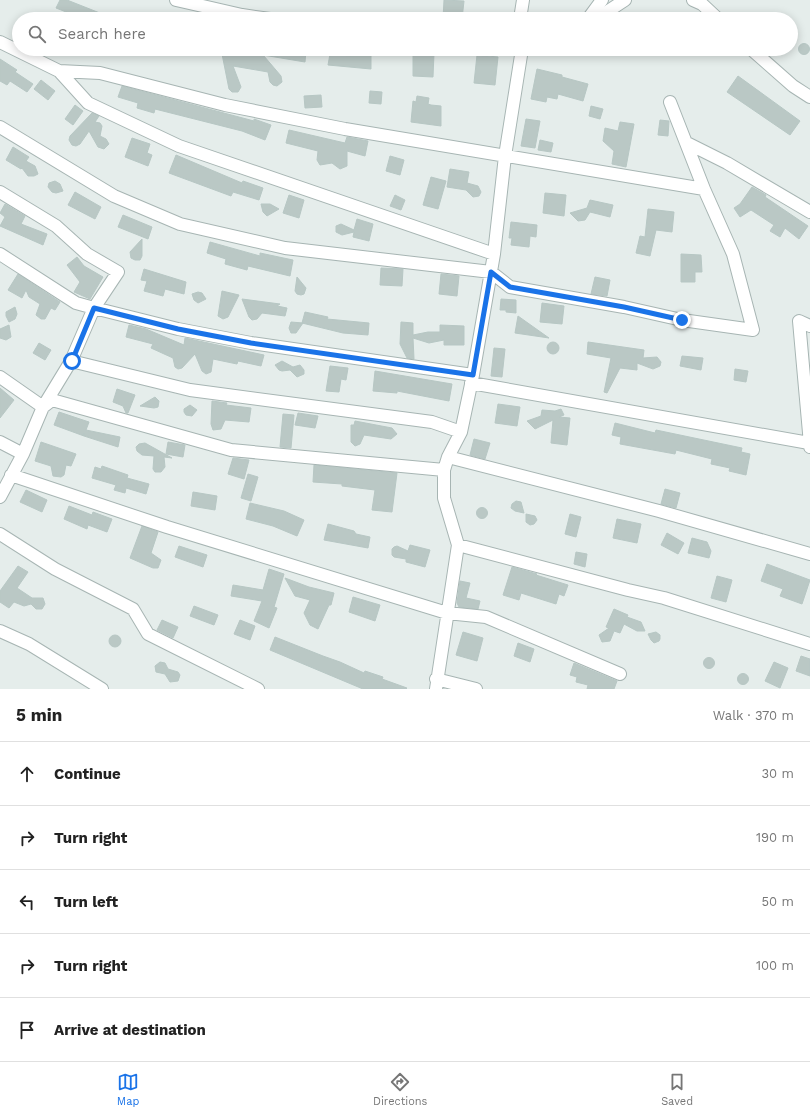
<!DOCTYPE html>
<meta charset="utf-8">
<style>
:root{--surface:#fff;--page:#f6f6f6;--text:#222;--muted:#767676;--line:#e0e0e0;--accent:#1a73e8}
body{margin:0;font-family:"Work Sans",sans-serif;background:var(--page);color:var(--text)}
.stop{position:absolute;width:12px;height:12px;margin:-9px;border:3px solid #1a73e8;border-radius:50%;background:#fff}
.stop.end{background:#1a73e8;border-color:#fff;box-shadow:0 1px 4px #0008}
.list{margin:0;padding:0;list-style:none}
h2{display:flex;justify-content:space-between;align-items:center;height:52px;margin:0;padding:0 16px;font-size:17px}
h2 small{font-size:13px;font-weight:400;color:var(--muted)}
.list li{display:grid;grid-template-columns:26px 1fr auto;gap:12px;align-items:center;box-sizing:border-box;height:64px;padding:0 16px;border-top:1px solid var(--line)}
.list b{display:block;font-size:15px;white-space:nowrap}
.list em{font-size:13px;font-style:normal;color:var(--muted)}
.icon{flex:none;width:22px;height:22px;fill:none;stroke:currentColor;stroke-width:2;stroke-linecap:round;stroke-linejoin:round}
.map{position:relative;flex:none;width:810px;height:689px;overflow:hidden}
.search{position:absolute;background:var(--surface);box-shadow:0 2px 10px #0003;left:12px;right:12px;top:12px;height:44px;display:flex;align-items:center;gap:10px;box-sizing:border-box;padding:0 14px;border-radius:22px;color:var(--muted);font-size:15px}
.sheet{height:372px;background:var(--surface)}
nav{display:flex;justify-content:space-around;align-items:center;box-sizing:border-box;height:56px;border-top:1px solid var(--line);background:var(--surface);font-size:11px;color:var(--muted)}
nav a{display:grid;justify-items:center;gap:2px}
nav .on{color:var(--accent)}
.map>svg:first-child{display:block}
.building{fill:#bac8c5;stroke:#b7c7c4}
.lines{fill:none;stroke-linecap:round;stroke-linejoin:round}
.minor-casing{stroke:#a7b5b3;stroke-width:14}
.tertiary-casing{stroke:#a7b5b3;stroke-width:14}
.minor{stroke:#fff;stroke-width:12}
.tertiary{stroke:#fff;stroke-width:12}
.route{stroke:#1a73e8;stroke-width:5}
</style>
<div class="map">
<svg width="810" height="689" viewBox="0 0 810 689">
<rect width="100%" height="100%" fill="#e5edeb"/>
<!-- building -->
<path class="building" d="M60 0H67L115 19H84L56 8Z
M444 0 464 1 462 19H443Z
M798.5 49a5.5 5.5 0 1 1 11 0a5.5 5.5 0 1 1-11 0Z
M221 49H258L281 76 282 82 277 86 273 85 270 82 268 72 233 66 241 87 238 92H232L229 89Z
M264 49H289L306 51 305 62 263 55Z
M413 53H434L433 77 413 76Z
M330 54 351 56H371V69L328 65Z
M477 55 498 57 495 85 474 83Z
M0 59 17 70 15 72 33 84 27 92 10 81 7 85 0 81Z
M537 69 562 75V77L588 84 583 101 558 94 557 99 547 97 546 102 531 99Z
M738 76 800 121 790 135 727 92Z
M41 80 55 91 48 100 34 89Z
M122 86 254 121V119L271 125 265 140 242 131 155 109 154 113 137 108 138 103 118 97Z
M370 91 382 92 381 104 369 103Z
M321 95 322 107 305 108 304 96Z
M417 96 429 98 428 104 431 105 441 106V126L411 122 413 101 416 102Z
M75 105 83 111 73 125 65 119Z
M591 106 603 109 600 119 589 116Z
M92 113 99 116 95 122 100 123 102 126 100 136 106 139 109 144 104 149 98 147 89 131 80 144 76 146 72 145 69 140 70 136Z
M526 119 540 121 535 148 521 146Z
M660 120 669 121 668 136 658 135Z
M620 122 634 124 626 167 612 164 614 151 603 141 605 128 618 131Z
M289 130 345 143 347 137 368 141 365 156 347 151V166L340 169 332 163 320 165 317 160 318 151 286 143Z
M132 138 150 144 147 153 152 155 148 166 125 157Z
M540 140 553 143 551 152 538 150Z
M13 147 29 157 26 161 35 166 38 174 34 176H28L22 168 21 169 6 160Z
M176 155 242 183 243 181 263 188 259 200 233 192 231 196 169 173Z
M390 156 404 160 400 175 386 171Z
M450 169 469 172 467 183 478 186 481 192 479 196 473 197 466 190 447 187Z
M431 177 446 181 438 209 423 205Z
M55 181 60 184 63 191 56 193 52 192 48 187 49 183Z
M752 187 766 195 765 197 808 226 799 239 785 228 780 237 770 231 774 225 751 210 740 217 734 208 740 204Z
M75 192 101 207 95 219 68 205Z
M545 193 566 195 564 216 543 213Z
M289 195 304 200 299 218 283 213Z
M395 195 405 200 401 210 390 206Z
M590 200 613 205 610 217 590 212 585 220 578 221 570 213 587 208Z
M5 204 25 216 21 224 47 234 43 245 0 226 5 217 0 213Z
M261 204H270L279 209 267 216 263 212Z
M648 209 674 212 672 232 656 230 650 256 636 253 640 236 645 237Z
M123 215 152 227 148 239 118 227Z
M357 219 373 224 369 241 353 237 354 232 342 235 336 232V226L341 224 354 230Z
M511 222 537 225 536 237 530 236 529 247 511 245 512 238H509Z
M142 239V256L140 260H135L131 258 130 252Z
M210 242 260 256V253L293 260 290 276 248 266 247 270 225 264 226 259 207 253Z
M681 254 701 255 702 272H695V282H681Z
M77 257 84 266 103 277 90 299 74 292 80 282 67 265Z
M381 268 403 269 402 286 380 285Z
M144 269 186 282 184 294 165 289 163 296 144 291 147 281 141 280Z
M18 274 60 302 55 310 51 308 45 319H41L36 315 40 304 29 297 26 290 22 298 8 290Z
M441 274 459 276 457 296 439 294Z
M297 277 306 288 304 294 301 295 297 294 295 291Z
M595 277 610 280 607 296 591 294Z
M222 291 239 295 228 317 223 319 218 316Z
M198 292 202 293 206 299 198 303 194 300 192 294Z
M242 299 280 304 277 306 287 308 285 316 262 313 257 319 252 320 249 317Z
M501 299 516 300V313L506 312V310H500Z
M542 303 564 306 562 324 540 322Z
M15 307 17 314 15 319 9 322 6 316V312Z
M305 312 328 317 327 319 369 323 368 335 343 333 302 323Z
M518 316 549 338 515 333Z
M291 322 303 323 296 333H291L289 328Z
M401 322 413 323V335L428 332H440V325L464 326V345H444V340L429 343 413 338 414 359 407 358 400 344Z
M9 325 11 337 6 340 0 338V329Z
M129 325 146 329 184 345 185 338 264 355 261 366 238 361 237 364 213 359 211 372 206 374 202 371 195 354 182 368 178 369 175 367 173 358 151 348 153 344 126 337Z
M547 348a6 6 0 1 1 12 0a6 6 0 1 1-12 0Z
M588 342 644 350 643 358 657 357 661 362 660 366 653 369 637 363V370L620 368 607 393 604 392 611 358 587 354Z
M39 343 51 350 45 360 33 353Z
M494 348 505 349 502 377 491 376Z
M682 356 703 358 701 370 680 366Z
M282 361 293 367 300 365 304 370V374L297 377 290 370 282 371 279 370 275 365Z
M330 366 348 368 346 380 341 379 339 392 326 391Z
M735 369 748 371 746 382 734 380Z
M375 371 452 384 449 401 397 391V393L373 391Z
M0 388 14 400 0 418Z
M117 389 135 395 128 413H126L123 406 113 402Z
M155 397 159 401 158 407 154 408 140 406Z
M212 401 227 403 226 405 251 408 249 422 225 420 221 429 213 430 211 424Z
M498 404 520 407 517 426 495 423Z
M190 405 197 410 192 416 186 415 184 412V409Z
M561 409 564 415 559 417 570 418 567 445 551 443 553 420 535 429 527 421 541 416 542 410 555 411Z
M59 412 89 422 86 430 120 437 118 447 84 436V433V436L54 425Z
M298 413 318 416 315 428 295 425Z
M283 414 294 415 291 448 280 447Z
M355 421 392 428 397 434 391 439 364 435 360 444 355 446 351 442V425H354Z
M615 423 655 433 656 430 742 448 741 452 750 454 746 475 729 471 730 468 711 464 712 459 676 450 675 454 620 444 621 437 612 435Z
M474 439 490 443 485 459 470 455Z
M41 442 76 454 71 466 66 465 64 475 61 477 53 476 51 466 35 461Z
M168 442 185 445 183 457 166 454Z
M145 443 172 458 164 457 165 467 161 472H155L153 469 154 456 142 455 137 451 136 447 139 444Z
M233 458 249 460 244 479 228 474Z
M314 465 397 473 392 512 372 510 375 490 342 486V484L313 482Z
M102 466 128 475 127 478 149 484 146 494 126 488 125 493 114 490 116 485 92 478 95 467 101 469Z
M248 474 258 477 251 501 241 498Z
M665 489 680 493 676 508 661 504Z
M26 490 47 500 42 512 20 502Z
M193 492 217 496 215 510 191 506Z
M516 501 521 502 524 513 515 511 511 508 512 504Z
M250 503 284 511 304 520 297 536 273 526 246 519Z
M69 506 92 515 93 512 112 519 107 532 88 525 87 529 64 519Z
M476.5 513a5.5 5.5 0 1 1 11 0a5.5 5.5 0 1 1-11 0Z
M526 514 535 516 537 520 534 524 530 525 526 522Z
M570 514 581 517 576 537 565 534Z
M617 519 641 524 637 543 613 538Z
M328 524 354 531 356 534 370 537 368 548 324 540Z
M142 526 158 532 151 553 161 560 158 568H153L130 558Z
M667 533 684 543 678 554 661 545Z
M692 538 707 542 711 551 709 558 688 553Z
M410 545 430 550 425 567 406 562V559L394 557 392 555V549L394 547 397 546 408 551Z
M179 546 207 555 203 567 175 557Z
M576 552 587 554 585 567 574 564Z
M767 564 810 580 802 604 780 596 783 589 761 581Z
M18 566 28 572 17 588 32 598H43L45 604 42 609H36L31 604 24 606 14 602 9 608 0 602V591Z
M512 567 537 574 536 575 568 585 564 596 559 594 556 604 521 593 519 600 503 595Z
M269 569 284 574 274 607 277 608 269 628 254 621 262 601 231 596 233 585 263 590Z
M717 576 732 580 726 602 711 598Z
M285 578 309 587 334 593 331 605H329L318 629 310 625 304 613 310 600 295 596Z
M460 581 470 583 466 598 480 601 478 609 459 607 457 603Z
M353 597 380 605 375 621 349 612Z
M194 606 218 615 214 625 190 616Z
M614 609 628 615 627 617 641 622 645 631H637L624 624 620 633 614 631 610 641 602 642 599 635 609 628 606 627Z
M162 620 178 627 173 638 157 630Z
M240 620 255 626 250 640 234 634Z
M463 632 483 638 477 661 456 655Z
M656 632 660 635V639L659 641 654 643 651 640 648 634Z
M109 641a6 6 0 1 1 12 0a6 6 0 1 1-12 0Z
M275 637 323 656 340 662 364 673 365 671 383 677 382 679 407 688 406 689H363L270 650Z
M518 643 534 649 530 662 514 656Z
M801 656 810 659V676L796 671Z
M703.5 663a5.5 5.5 0 1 1 11 0a5.5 5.5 0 1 1-11 0Z
M160 662 165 663 168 669 178 672 180 675 178 681 170 682 165 674 156 672 155 666Z
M774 662 788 668 780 688 765 681Z
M574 663 617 681 614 689H587L588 685 576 682 577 677 570 675Z
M737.5 679a5.5 5.5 0 1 1 11 0a5.5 5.5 0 1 1-11 0Z"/>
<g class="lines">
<!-- minor casing -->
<g class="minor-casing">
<path id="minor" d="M520 19 523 0
M588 19 602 0
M0 42 59 71 100 73 225 105 345 129 704 189
M59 71 88 103 179 146 494 254
M0 127 114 196 180 224 285 248 491 272 510 287 624 307 682 320 753 330 733 254 704 189 670 102
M687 143 727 163 810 212
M0 192 56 226 87 254 118 272 94 308 71 361 43 407 23 454 0 497
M0 254 76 303 94 308 178 329 251 343 473 375
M810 326 799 321 810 444
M71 361 190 390 432 422 461 432
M0 377 43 407 52 400 231 450 444 470
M471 383 809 443 810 447
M0 442 23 454
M448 457 659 511 810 554
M11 475 167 527 447 613 486 617 620 674
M0 534 55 569 133 609 148 634 258 689
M458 545 628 590 664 598 810 644
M0 631 29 644 102 689
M436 679 476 689
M436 689 458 545 444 498V470L448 457 461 432 473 375 494 254 505 156 522 49"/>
</g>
<!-- tertiary casing -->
<g class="tertiary-casing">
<path id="tertiary" d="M176 0 242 15 270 19
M693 0 702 4 718 19
M596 19 625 0
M751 49 793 86 810 97"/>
</g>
<!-- minor -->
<use href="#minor" class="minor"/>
<!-- tertiary -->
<use href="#tertiary" class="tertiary"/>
</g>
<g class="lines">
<!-- route -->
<path class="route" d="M72 361 94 308 178 329 251 343 473 375 491 272 510 287 624 307 682 320"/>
</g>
</svg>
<div class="stop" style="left:72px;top:361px"></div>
<div class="stop end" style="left:682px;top:320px"></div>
<div class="search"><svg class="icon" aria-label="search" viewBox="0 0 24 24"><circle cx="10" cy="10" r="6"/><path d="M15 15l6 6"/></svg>Search here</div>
</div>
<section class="sheet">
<h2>5 min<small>Walk · 370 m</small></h2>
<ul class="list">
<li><svg class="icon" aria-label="ahead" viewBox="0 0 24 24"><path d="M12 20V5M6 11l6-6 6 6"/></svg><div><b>Continue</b></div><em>30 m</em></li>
<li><svg class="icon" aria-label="right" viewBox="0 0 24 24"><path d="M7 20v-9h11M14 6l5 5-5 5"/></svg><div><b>Turn right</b></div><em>190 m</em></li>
<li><svg class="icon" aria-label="left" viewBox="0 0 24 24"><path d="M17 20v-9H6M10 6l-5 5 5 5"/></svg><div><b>Turn left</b></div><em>50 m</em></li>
<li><svg class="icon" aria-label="right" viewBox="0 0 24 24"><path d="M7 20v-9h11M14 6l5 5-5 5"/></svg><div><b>Turn right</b></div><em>100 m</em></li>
<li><svg class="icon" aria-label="arrive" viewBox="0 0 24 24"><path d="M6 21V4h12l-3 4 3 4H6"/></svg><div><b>Arrive at destination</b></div></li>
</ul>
</section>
<nav>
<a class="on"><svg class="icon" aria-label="map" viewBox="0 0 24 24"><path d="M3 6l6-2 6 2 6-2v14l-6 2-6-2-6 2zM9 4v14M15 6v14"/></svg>Map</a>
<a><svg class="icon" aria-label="directions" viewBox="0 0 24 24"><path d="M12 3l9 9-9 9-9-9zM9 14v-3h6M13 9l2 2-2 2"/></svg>Directions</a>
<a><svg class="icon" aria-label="saved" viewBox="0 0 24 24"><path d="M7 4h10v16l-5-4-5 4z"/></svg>Saved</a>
</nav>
